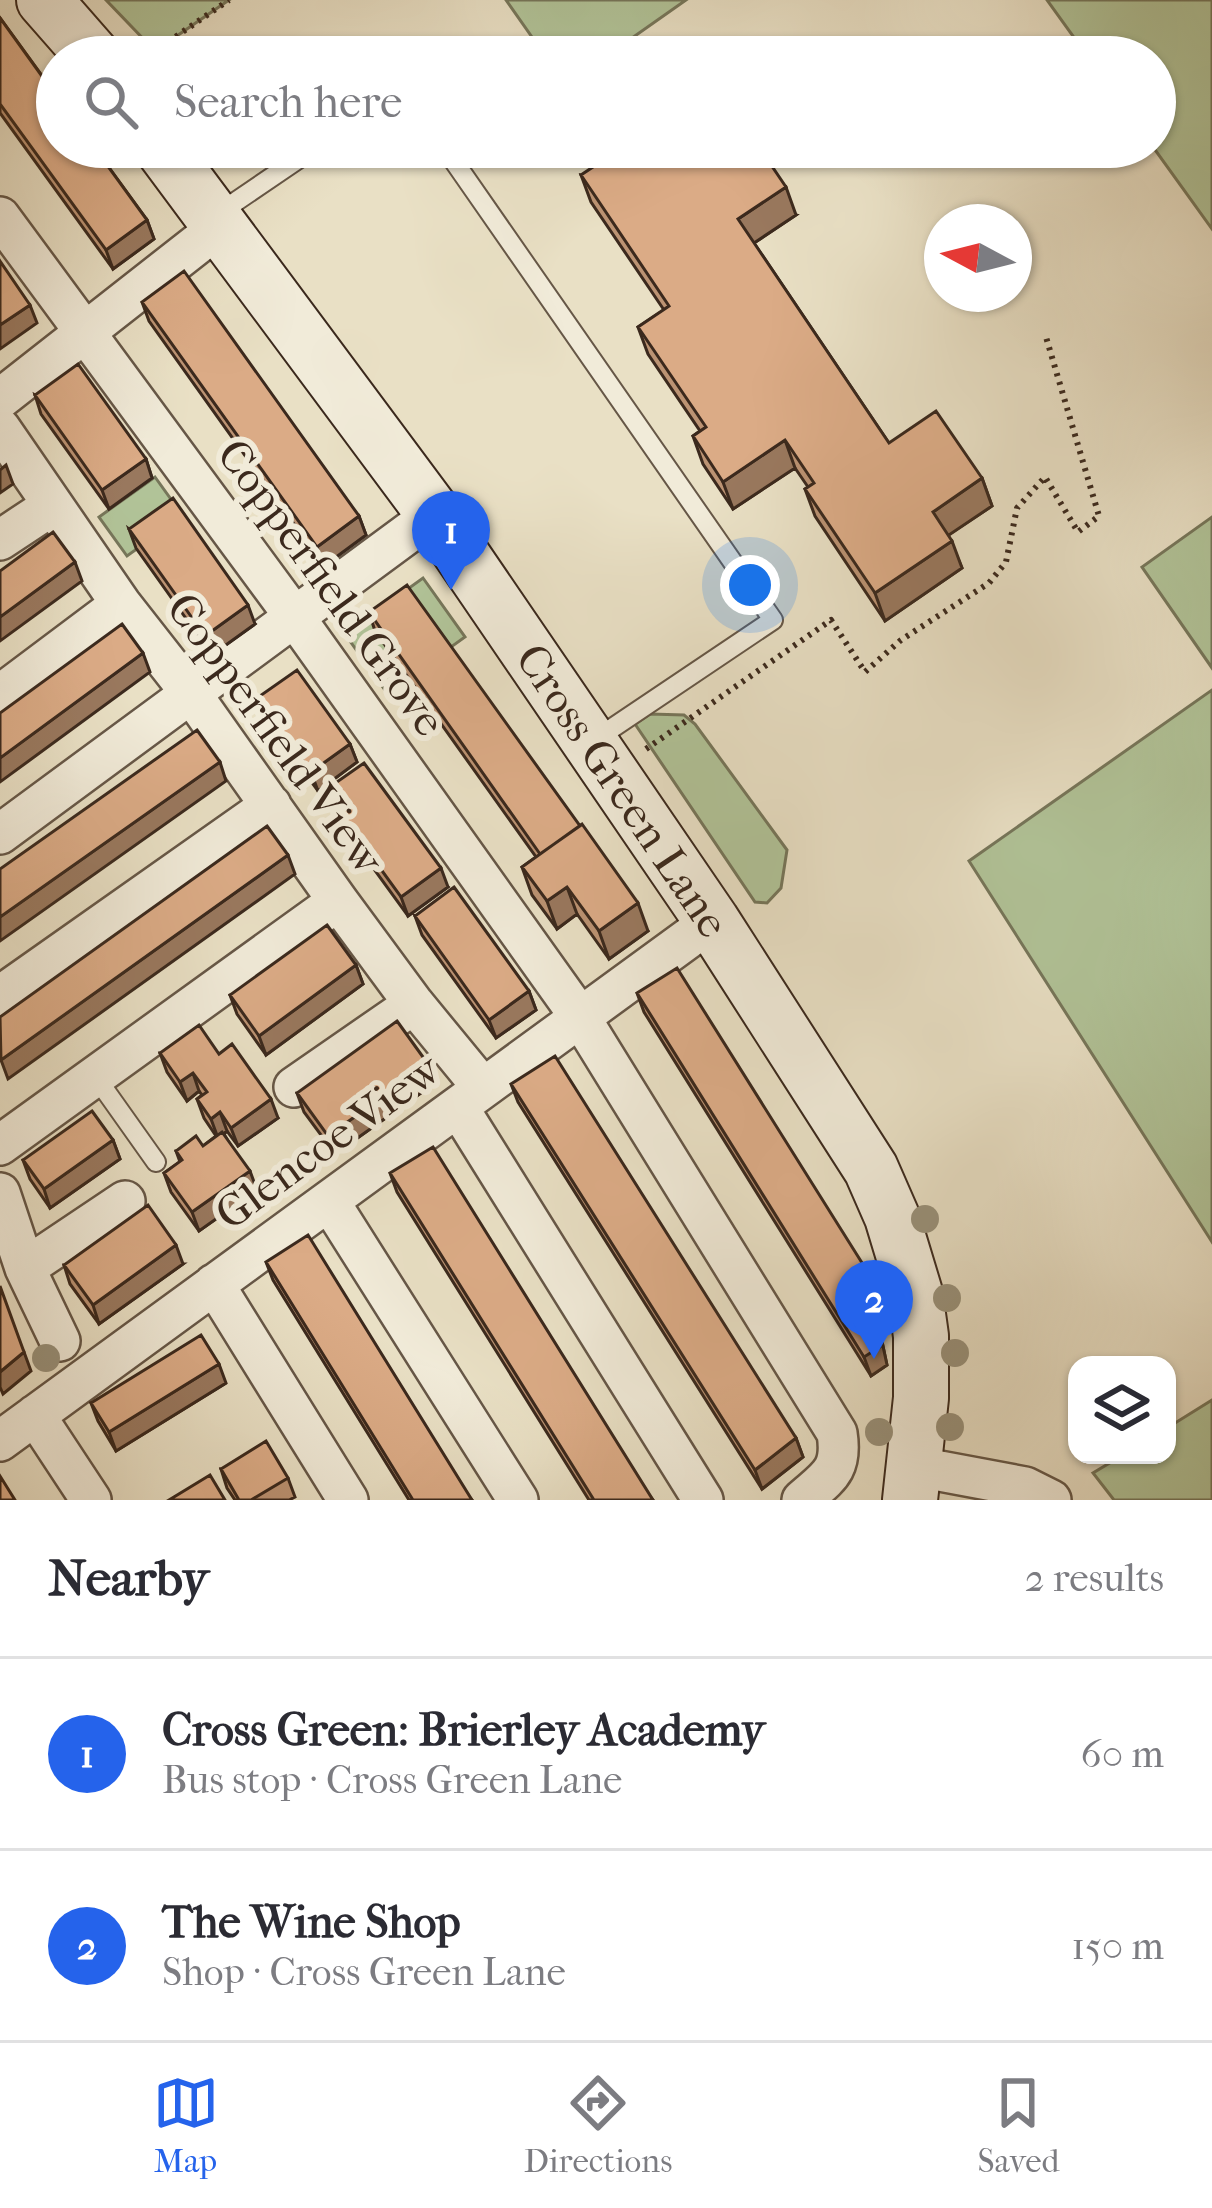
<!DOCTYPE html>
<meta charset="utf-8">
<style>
:root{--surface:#fff;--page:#f2f2f3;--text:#2b2b33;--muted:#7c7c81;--line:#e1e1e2;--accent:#2563eb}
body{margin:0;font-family:"IM FELL French Canon",serif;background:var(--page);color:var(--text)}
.controls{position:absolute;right:36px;bottom:36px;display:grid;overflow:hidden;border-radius:24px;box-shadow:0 3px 9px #0004}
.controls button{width:108px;height:108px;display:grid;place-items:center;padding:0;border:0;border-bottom:3px solid var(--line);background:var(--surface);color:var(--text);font:60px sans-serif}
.compass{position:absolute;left:924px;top:204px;width:108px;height:108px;border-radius:50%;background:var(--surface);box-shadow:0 3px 9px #0004;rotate:277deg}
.you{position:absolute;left:750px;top:585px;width:42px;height:42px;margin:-30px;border:9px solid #fff;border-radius:50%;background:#1a73e8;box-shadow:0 0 0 18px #1a73e833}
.badge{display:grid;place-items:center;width:78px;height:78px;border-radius:50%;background:var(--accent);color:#fff;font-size:39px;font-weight:700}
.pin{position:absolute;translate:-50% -99px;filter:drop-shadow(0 3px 6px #0008)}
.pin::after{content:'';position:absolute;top:63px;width:42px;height:36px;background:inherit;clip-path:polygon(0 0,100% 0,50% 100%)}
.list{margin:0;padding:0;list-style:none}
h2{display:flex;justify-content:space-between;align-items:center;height:156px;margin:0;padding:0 48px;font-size:51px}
h2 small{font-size:39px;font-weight:400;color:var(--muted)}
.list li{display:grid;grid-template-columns:78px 1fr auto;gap:36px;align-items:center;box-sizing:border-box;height:192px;padding:0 48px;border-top:3px solid var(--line)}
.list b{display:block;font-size:45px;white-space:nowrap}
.list p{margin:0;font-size:39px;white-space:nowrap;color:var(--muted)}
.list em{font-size:39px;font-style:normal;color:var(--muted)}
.icon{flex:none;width:66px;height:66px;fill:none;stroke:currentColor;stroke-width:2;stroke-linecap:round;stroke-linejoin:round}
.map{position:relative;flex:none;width:1212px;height:1500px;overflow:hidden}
.search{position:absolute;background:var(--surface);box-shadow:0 3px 9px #0004;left:36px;right:36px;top:36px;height:132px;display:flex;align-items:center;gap:30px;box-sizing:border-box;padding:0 42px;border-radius:66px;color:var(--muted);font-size:45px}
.sheet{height:540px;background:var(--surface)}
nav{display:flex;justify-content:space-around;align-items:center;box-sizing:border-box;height:168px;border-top:3px solid var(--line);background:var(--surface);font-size:33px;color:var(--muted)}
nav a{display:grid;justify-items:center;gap:6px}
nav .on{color:var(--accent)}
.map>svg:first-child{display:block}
.green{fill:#b1c398;stroke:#76765a;stroke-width:3}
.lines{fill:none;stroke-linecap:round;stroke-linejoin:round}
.lane-casing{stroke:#665747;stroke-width:22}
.street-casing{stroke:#665747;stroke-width:44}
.secondary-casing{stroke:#3b291d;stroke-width:58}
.path{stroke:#3b291d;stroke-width:6;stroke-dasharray:3 6;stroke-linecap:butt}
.lane{stroke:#f1ebd9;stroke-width:18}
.street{stroke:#f1ebd9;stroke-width:39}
.secondary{stroke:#f1ebd9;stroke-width:54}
.tree{fill:#99917a}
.wall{fill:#bc9373;stroke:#3b291d;stroke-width:3}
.shaded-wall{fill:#99785e;stroke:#3b291d;stroke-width:3}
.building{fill:#dbab86;stroke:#3b291d;stroke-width:3}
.labels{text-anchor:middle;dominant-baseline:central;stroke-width:12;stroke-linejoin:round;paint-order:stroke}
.street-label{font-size:45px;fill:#3b291d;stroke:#f1ebd9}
</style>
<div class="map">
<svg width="1212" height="1500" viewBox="0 0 1212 1500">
<rect width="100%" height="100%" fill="#e9e0c5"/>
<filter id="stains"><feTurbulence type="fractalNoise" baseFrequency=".00167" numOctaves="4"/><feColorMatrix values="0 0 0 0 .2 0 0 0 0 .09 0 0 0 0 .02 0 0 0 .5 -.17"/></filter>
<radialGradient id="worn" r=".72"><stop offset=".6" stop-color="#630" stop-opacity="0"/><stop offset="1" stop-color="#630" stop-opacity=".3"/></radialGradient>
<!-- green -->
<path class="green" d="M106 0H229L155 51Z
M506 0H686L605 57H546Z
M1047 0H1212V229L1153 147 1155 57H1088Z
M155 477 183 516 127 556 99 517Z
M1212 517V668L1142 567Z
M423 578 465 637 387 693 345 634Z
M1212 690V1242L969 861Z
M650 714 684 715 695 724 787 850 781 888 767 903 755 902 635 724Z
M1212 1400V1500H1114L1093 1473 1123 1455H1167V1428Z"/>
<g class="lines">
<!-- lane casing -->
<g class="lane-casing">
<path id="lane" d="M444 147 773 620 593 741
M216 215 316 147
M95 1076 156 1162"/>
</g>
<!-- street casing -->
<g class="street-casing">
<path id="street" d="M0 217 294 616 580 1017 837 1433C843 1471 828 1477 802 1500
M0 399 219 227
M0 428 121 604 190 692 338 901 414 1004 483 1088
M0 540 53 505
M0 695 121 604
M0 834 434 514
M0 996 271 805
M294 1087 414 1004
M458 1107 703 1500
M0 1145 338 901
M0 1193 25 1268 60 1341
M329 1201 518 1500
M25 1268 125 1201
M214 1284 348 1500
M35 1415 91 1500
M0 1441 712 921
M913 1466 1025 1487 1051 1500"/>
</g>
<!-- secondary casing -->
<g class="secondary-casing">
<path id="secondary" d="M44 0 94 57
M161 147 434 514 712 921 871 1169 892 1217 915 1293 921 1336V1398L910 1500"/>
</g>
<!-- path -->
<path class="path" d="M146 57 229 0
M646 749 831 620 865 672 901 640 989 583 1006 562 1017 508 1045 477 1078 532 1099 516 1046 337"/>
<!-- lane -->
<use href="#lane" class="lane"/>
<!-- street -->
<use href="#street" class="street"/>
<!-- secondary -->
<use href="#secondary" class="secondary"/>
</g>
<!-- trees -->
<g class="tree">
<circle cx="925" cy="1219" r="14"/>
<circle cx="947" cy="1298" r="14"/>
<circle cx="955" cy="1353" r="14"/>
<circle cx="46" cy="1358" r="14"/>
<circle cx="950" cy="1427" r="14"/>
<circle cx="879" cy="1432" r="14"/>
</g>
<!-- wall -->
<path class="wall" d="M0 18 147 220 154 239 113 269 0 113Z
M581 175 796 215 754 243 889 443 982 478 992 506 948 535 962 568 885 621 815 516 805 489 808 487 795 468 733 509 703 464 693 436 700 431 648 354 638 327 664 310 591 202Z
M142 302 359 516 366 535 324 566 149 321Z
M35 395 146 459 152 478 109 509 41 414Z
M129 529 255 624 212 655 136 548Z
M369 612 648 931 609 959 577 914 557 929 532 895 522 867 536 857 375 631Z
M257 698 350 744 357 762 318 791 264 717Z
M324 791 448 887 408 916 331 810Z
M415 916 529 991 536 1010 496 1038 422 935Z
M356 965 363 984 266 1055 237 1014 230 995Z
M637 993 864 1266 870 1285 887 1365 871 1376 644 1012Z
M160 1053 219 1054 278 1118 238 1146 227 1131 224 1134 257 1190 199 1231 171 1192 164 1173 180 1162 176 1151 203 1146 216 1136 204 1118 197 1099 202 1095 199 1091 187 1101 167 1072Z
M435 1083 335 1154 304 1112 297 1093Z
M511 1084 796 1438 803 1457 762 1489 518 1102Z
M113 1140 120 1159 50 1208 30 1179 23 1160Z
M390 1173 653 1500H589L397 1192Z
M266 1262 472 1500H409L273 1280Z
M183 1264 99 1324 70 1284 64 1265Z
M226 1383 116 1451 98 1421 91 1403Z
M221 1469 288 1478 295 1497 289 1500H235L227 1488Z"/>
<!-- shaded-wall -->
<path class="shaded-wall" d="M786 187 796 215 748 247 738 219Z
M147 220 154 239 113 269 106 250Z
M30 305 37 323 0 349V325Z
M785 440 795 468 733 509 723 482Z
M146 459 152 478 109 509 102 490Z
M6 465 13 484 0 493V470Z
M982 478 992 506 943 539 933 512Z
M359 516 366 535 324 566 317 547Z
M952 541 962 568 885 621 875 593Z
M75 562 82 581 0 641V617Z
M248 605 255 624 212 655 205 636Z
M143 653 150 672 0 782V758Z
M350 744 357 762 318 791 311 772Z
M220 762 226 781 0 941V917Z
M288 855 295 874 8 1079 1 1060Z
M441 868 448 887 408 916 401 897Z
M567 887 577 914 557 929 547 901Z
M638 903 648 931 609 959 599 931Z
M356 965 363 984 266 1055 259 1036Z
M529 991 536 1010 496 1038 489 1020Z
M428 1064 435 1083 335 1154 328 1136Z
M193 1073 199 1091 187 1101 180 1082Z
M271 1099 278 1118 238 1146 231 1128Z
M220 1112 227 1131 218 1138 211 1119Z
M113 1140 120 1159 50 1208 44 1189Z
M250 1171 257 1190 199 1231 192 1212Z
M176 1245 183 1264 99 1324 93 1305Z
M864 1266 870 1285 887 1365 871 1376 864 1357Z
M24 1352 31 1371 3 1394 0 1387V1372Z
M219 1364 226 1383 116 1451 109 1432Z
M796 1438 803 1457 762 1489 755 1470Z"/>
<!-- building -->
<path class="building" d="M0 18 57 97V147H94L147 220 106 250 0 104Z
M623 147H759L786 187 738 219 889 443 936 411 982 478 933 512 952 541 875 593 805 489 814 483 785 440 723 482 693 436 706 427 638 327 669 306 581 175Z
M0 261 30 305 0 325Z
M184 271 359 516 317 547 142 302Z
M78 364 146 459 102 490 35 395Z
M173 498 248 605 205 636 129 529Z
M53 532 75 562 0 617V571Z
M407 585 580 826 540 854 369 612Z
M122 624 143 653 0 758V713Z
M297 670 350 744 311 772 257 698Z
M197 730 220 762 0 917V869Z
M364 763 441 868 401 897 324 791Z
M582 824 638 903 599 931 567 887 547 901 522 867Z
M267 826 288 855 1 1060 0 1017Z
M454 887 529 991 489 1020 415 916Z
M327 925 356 965 259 1036 230 995Z
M677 968 864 1266 880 1347 864 1357 637 993Z
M397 1021 428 1064 328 1136 297 1093Z
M199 1025 219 1054 232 1044 271 1099 231 1128 220 1112 211 1119 197 1099 207 1092 193 1073 180 1082 160 1053Z
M555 1056 796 1438 755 1470 511 1084Z
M92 1111 113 1140 44 1189 23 1160Z
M222 1132 250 1171 192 1212 164 1173 182 1160 176 1151 196 1136 203 1146Z
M433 1147 653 1500H594L390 1173Z
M148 1205 176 1245 93 1305 64 1265Z
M308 1235 472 1500H413L266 1262Z
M0 1286 24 1352 0 1372Z
M201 1335 219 1364 109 1432 91 1403Z
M266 1441 288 1478 251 1500H239L221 1469Z
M210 1475 225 1500H169Z
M0 1476 15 1500H0Z"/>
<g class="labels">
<!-- street labels -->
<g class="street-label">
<text transform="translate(331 588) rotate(54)">Copperfield Grove</text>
<text transform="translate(275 734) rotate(54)">Copperfield View</text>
<text transform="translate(622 791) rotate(56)">Cross Green Lane</text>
<text transform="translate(328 1142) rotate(-36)">Glencoe View</text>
</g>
</g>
<rect width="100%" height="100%" filter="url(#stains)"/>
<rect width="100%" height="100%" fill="url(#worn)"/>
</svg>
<div class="controls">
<button><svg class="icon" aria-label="layers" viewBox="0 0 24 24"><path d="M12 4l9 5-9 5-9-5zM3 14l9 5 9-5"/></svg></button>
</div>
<svg class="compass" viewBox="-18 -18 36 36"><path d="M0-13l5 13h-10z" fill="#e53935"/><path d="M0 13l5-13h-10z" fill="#7c7c81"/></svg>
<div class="you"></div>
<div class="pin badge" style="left:451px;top:590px">1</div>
<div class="pin badge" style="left:874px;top:1359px">2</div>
<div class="search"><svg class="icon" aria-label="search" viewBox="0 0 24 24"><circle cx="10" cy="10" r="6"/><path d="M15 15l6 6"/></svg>Search here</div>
</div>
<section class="sheet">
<h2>Nearby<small>2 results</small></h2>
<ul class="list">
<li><span class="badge">1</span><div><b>Cross Green: Brierley Academy</b><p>Bus stop · Cross Green Lane</p></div><em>60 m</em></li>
<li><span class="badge">2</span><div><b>The Wine Shop</b><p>Shop · Cross Green Lane</p></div><em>150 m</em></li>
</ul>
</section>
<nav>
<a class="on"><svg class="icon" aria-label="map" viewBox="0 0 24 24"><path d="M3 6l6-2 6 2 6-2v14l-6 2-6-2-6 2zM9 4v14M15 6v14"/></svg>Map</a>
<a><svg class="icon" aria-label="directions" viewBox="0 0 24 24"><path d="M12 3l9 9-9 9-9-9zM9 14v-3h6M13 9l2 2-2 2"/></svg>Directions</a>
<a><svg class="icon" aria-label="saved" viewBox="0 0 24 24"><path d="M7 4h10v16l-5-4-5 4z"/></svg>Saved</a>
</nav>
